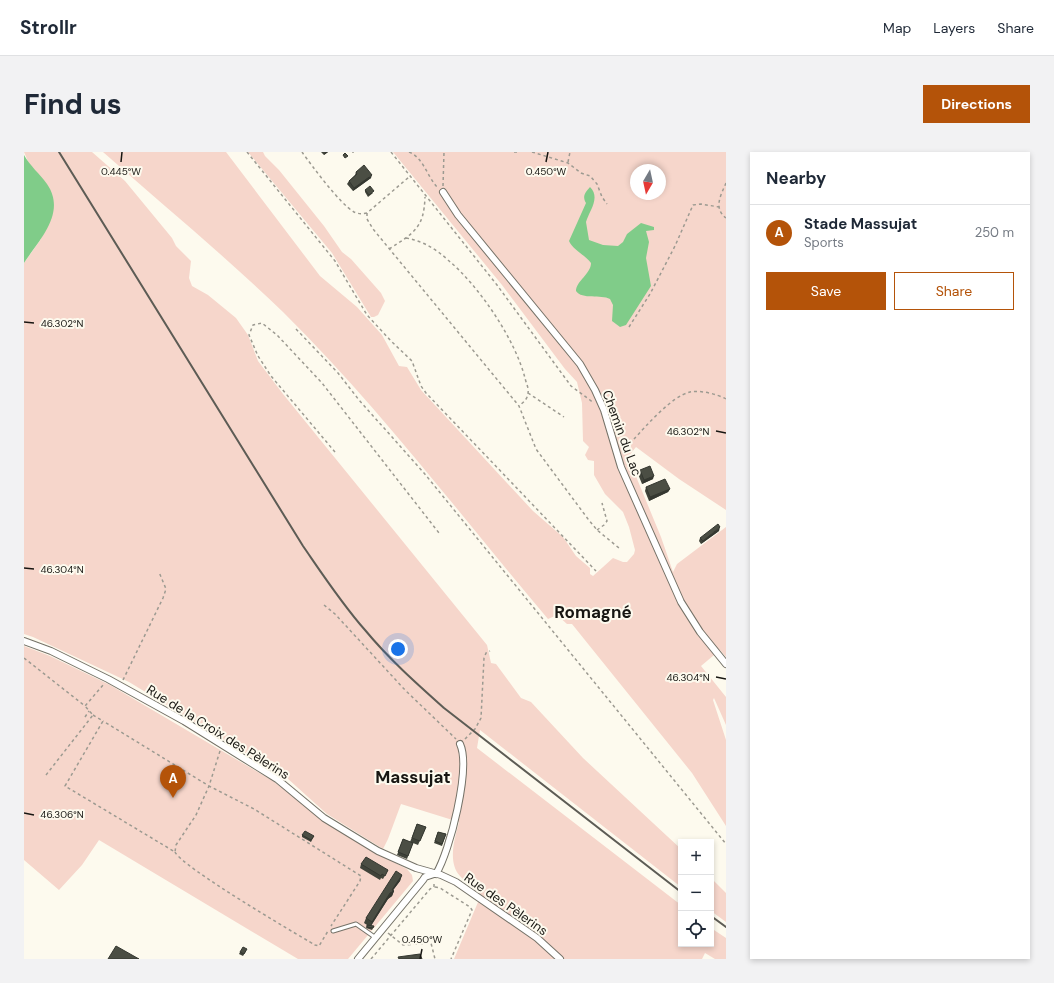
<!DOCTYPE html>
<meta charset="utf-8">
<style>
:root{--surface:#fff;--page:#f2f2f3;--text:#1f2937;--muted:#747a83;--line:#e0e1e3;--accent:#b45309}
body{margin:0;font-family:"DM Sans",sans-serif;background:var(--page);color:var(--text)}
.controls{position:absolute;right:12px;bottom:12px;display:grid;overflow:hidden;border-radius:0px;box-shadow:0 2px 6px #0003}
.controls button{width:36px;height:36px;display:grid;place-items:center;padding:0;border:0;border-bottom:1px solid var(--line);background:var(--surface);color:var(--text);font:20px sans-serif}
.compass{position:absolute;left:606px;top:12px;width:36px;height:36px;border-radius:50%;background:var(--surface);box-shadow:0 2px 6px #0003;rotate:189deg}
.you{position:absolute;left:374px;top:497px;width:14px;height:14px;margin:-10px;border:3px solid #fff;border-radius:50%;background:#1a73e8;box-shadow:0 0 0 6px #1a73e833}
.badge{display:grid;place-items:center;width:26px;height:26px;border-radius:50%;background:var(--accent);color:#fff;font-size:13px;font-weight:700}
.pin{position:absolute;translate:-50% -33px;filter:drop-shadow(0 1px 2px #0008)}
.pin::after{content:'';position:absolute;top:21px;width:14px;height:12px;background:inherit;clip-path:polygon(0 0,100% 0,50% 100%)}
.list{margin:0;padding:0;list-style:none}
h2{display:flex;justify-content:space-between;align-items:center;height:52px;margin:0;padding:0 16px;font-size:17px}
h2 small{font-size:13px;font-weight:400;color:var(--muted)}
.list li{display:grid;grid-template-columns:26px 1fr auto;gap:12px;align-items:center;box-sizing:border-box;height:56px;padding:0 16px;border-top:1px solid var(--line)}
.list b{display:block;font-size:15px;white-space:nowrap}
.list p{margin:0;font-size:13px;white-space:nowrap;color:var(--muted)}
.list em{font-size:13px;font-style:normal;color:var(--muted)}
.actions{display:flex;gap:8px;padding:12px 16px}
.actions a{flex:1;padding:9px 0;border:1px solid var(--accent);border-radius:0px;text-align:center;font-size:14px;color:var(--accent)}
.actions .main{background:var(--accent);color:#fff}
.icon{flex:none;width:22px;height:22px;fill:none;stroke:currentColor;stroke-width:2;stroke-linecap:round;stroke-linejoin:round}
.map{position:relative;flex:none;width:702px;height:807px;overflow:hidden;border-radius:0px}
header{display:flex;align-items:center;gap:24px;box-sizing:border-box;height:56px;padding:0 20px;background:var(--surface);border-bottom:1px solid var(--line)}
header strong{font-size:19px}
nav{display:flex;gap:22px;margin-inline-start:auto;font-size:14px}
.intro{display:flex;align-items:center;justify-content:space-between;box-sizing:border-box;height:96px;padding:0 24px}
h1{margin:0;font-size:28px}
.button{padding:10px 18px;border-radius:0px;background:var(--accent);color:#fff;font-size:14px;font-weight:700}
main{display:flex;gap:24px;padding:0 24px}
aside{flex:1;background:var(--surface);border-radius:0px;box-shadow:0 2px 6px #0003}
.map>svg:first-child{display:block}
.green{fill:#f6d6cb;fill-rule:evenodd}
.water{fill:#80cc89}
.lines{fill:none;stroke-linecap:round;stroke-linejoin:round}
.lane-casing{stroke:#757268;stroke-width:5}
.street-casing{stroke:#757268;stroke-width:8}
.path{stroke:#9c9a91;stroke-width:1.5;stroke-dasharray:3 3;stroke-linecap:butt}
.lane{stroke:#fff;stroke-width:3}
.street{stroke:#fff;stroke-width:6}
.rail{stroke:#5d5c55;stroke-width:2}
.wall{fill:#40433a}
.shaded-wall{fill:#343730}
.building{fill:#4b4e44;stroke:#343730}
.ticks{fill:none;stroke:#171612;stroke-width:1.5}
.labels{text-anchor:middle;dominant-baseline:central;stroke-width:4;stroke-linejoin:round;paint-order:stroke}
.street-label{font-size:13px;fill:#171612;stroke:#fdfaee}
.district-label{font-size:17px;font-weight:bold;fill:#171612;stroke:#fdfaee}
.ticks-label{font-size:10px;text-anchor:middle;fill:#171612;stroke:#fdfaee;stroke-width:4;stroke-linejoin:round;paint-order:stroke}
</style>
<header>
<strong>Strollr</strong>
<nav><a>Map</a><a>Layers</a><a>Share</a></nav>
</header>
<div class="intro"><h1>Find us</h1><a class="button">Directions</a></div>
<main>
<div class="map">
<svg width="702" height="807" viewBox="0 0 702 807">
<rect width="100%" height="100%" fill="#fdfaee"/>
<!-- green -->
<path class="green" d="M0 0H68L101 29 148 86 152 94 167 109 165 126 168 134 184 143 212 166 224 183 234 209 259 242 463 493 467 511 472 512 497 546 507 550 559 606 657 697V735L456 578 453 596 657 753V792H687V776L702 786V807H691L681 801 678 807H430L457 743C450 737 442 731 436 724 423 710 431 686 435 670L377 652 364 687 359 697 303 662 263 626 105 530 9 485 0 482V111L17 87 15 23 6 14Z
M79 0H202L296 124 333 155 358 183 375 214 383 215 397 238 509 359 539 385 552 404 566 416V422L569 424 589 406 599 410H603L610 402 611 398 605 375 599 360 581 342 570 323V309L564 308 561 303 565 295 559 289 558 251 553 230 541 217 478 133 369 0H702V358L655 327 612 295 604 305 637 385 649 420 653 412 702 375V505L696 498 677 514 702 545V573L690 546 689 548 702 588V674L668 621 548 472H543L533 463 524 467C437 364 355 255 259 160 201 104 139 53 79 0ZM612 18H636V42H612Z
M224 0H239L241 4 255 18 300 74 318 100 327 107 357 141 361 149 354 163 350 165H347L308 101Z
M0 494 26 504 86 533 249 629 303 671 344 697 383 717 388 723 389 729 324 807H274L75 688 58 713 35 738 0 708Z
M687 726 702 741V770L687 759Z"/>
<!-- water -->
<path class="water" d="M0 3C6 14 16 22 23 32 43 61 15 88 0 111Z
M566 35C577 46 565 59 562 70L565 88 579 93 594 94 599 90 603 82 617 71 630 75V78L622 79 625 90 622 106 627 134 602 173 596 175 588 169 589 153 586 147C577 142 558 148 552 139 552 129 567 122 567 111 561 103 549 98 545 89L562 51C558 44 561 41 566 35Z"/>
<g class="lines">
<!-- lane casing -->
<g class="lane-casing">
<path id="lane" d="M309 779 332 772 352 786"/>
</g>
<!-- street casing -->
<g class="street-casing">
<path id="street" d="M419 40 434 63 556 212 571 238 580 258 597 315 657 450 676 480 702 512
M0 489 27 499 84 527 160 569 253 627 300 666 354 699 392 716 417 723 432 730 513 786 536 807
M412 722C426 699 447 616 436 592
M334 807 399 728 401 725 410 722"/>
</g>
<!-- path -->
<path class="path" d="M223 0 311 109 343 163 367 189 388 209 397 234 402 241 572 419
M278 0C288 14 316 52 330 60 334 62 338 62 343 61L385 25
M329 0V1
M367 0 473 133 547 234 570 251
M385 0C400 6 403 25 414 36
M490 0H495
M508 0 544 11 557 21 566 24 573 32 578 45 583 52
M544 10 546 0
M702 31C697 43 689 56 702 66
M419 34 420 0
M343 61V67L349 77 495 254 512 297 564 367 573 378 595 396
M382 86C398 89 411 96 424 108 455 134 491 187 501 226 502 231 505 236 504 241 504 246 500 250 496 253
M365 97C390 81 400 76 401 45
M605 175 626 142 651 94 669 53 677 52 695 55
M272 177 314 221 335 248 400 321 702 692
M504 241 540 265
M610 287C622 274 648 244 666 240 677 238 693 242 702 247
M311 300 247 224 234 204 225 183 229 173 238 171 253 183 298 231 415 381
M573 378 580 373 583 369 578 351
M300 453 311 462 381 538 432 587
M0 506 61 554 80 532
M99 528 139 446 142 437 135 420
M69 563 79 569 41 634 151 700 152 693 172 663 185 634 79 569
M61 565 65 559
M441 587 451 577 457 566 460 506 462 501 466 499
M196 599 185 634 230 657 337 724 336 729 307 774
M22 623 69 563 61 554
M151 700C158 715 269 780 291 793L295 794 304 779
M411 735 416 736 446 755 448 758 427 807
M364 781 379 793 407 791 411 807
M347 807 406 737 410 735V729"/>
<!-- lane -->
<use href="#lane" class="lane"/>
<!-- street -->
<use href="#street" class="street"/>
<!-- rail -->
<path class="rail" d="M35 0 279 394C299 423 318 452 341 478 365 507 392 531 420 556L657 740
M687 764 702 775"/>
</g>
<!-- wall -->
<path class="wall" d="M297 0H304L300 3Z
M332 20 347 26 329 39 323 32 325 29 331 23Z
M341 38 349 41 344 45 341 40Z
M616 318 629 327 618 332 614 322Z
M622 335 646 337 644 340 625 349 621 339Z
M695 379 677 392 675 389 676 386Z
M393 672 402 675 394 693 389 691 383 707 373 703 379 687 386 690Z
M414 680 422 682 418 694 410 691Z
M278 683 290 684 287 690 278 685Z
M337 712 364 718 359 727 357 726 356 728 336 716Z
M378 723 376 729 369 738 370 739 368 744 364 747 347 774H350L348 778 342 776 343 773 340 771 342 766Z
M222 799 219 804 215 802 216 800Z"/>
<!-- shaded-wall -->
<path class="shaded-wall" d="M301 0H304L300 3Z
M348 23 347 26 329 39 330 36Z
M630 324 629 327 618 332 620 328Z
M646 337 644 340 625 349 626 345Z
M696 375 695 379 677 392 679 389Z
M378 723 376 729 367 741 370 739 368 744 364 747 346 775 348 770 368 738Z"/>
<!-- building -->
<path class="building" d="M321 1 324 4 321 6 319 3Z
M340 13 348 23 330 36 325 29 333 22 332 20Z
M346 34 350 39 345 43 341 38Z
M626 314 630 324 620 328 616 318Z
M641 327 646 337 626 345 622 335Z
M694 372 696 375 679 389 676 386Z
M393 672 402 675 396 689 388 686Z
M281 679 290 684 287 688 278 683Z
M414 680 422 682 418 692 411 689Z
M379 687 389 691 384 704 374 700Z
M342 705 364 718 361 724 358 722 357 724 337 712Z
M372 719 378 723 368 738 370 739 366 741 348 770 342 766Z
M343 773 350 774 349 776 343 775Z
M92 794 115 807H84Z
M219 795 223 797 220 802 216 800Z
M396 802 398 807H375L374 805Z"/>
<!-- ticks -->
<path class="ticks" d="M97 10 98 0M522 10 524 0M0 170 10 171M692 279 702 281M0 416 10 417M692 525 702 527M0 661 10 663M396 807 398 797"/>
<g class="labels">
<!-- street labels -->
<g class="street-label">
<text transform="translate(598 281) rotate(70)">Chemin du Lac</text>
<text transform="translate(194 580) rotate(32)">Rue de la Croix des Pèlerins</text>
<text transform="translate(482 752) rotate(35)">Rue des Pèlerins</text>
</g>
<!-- district labels -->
<g class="district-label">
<text x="569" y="460">Romagné</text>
<text x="389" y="625">Massujat</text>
</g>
</g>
<g class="ticks-label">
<text x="97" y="23">0.445°W</text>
<text x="522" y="23">0.450°W</text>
<text x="38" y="175">46.302°N</text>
<text x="664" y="283">46.302°N</text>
<text x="38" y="421">46.304°N</text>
<text x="664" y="529">46.304°N</text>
<text x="38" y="666">46.306°N</text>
<text x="398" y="791">0.450°W</text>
</g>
</svg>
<div class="controls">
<button>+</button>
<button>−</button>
<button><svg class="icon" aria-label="locate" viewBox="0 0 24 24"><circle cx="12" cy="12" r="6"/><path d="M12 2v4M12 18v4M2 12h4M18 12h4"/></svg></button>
</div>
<svg class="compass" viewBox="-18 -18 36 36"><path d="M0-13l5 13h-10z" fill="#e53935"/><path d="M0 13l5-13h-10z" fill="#747a83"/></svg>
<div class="you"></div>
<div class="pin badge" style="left:149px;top:646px">A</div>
</div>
<aside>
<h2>Nearby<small></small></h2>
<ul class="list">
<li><span class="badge">A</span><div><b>Stade Massujat</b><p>Sports</p></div><em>250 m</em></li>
</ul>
<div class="actions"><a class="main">Save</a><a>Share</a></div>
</aside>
</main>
